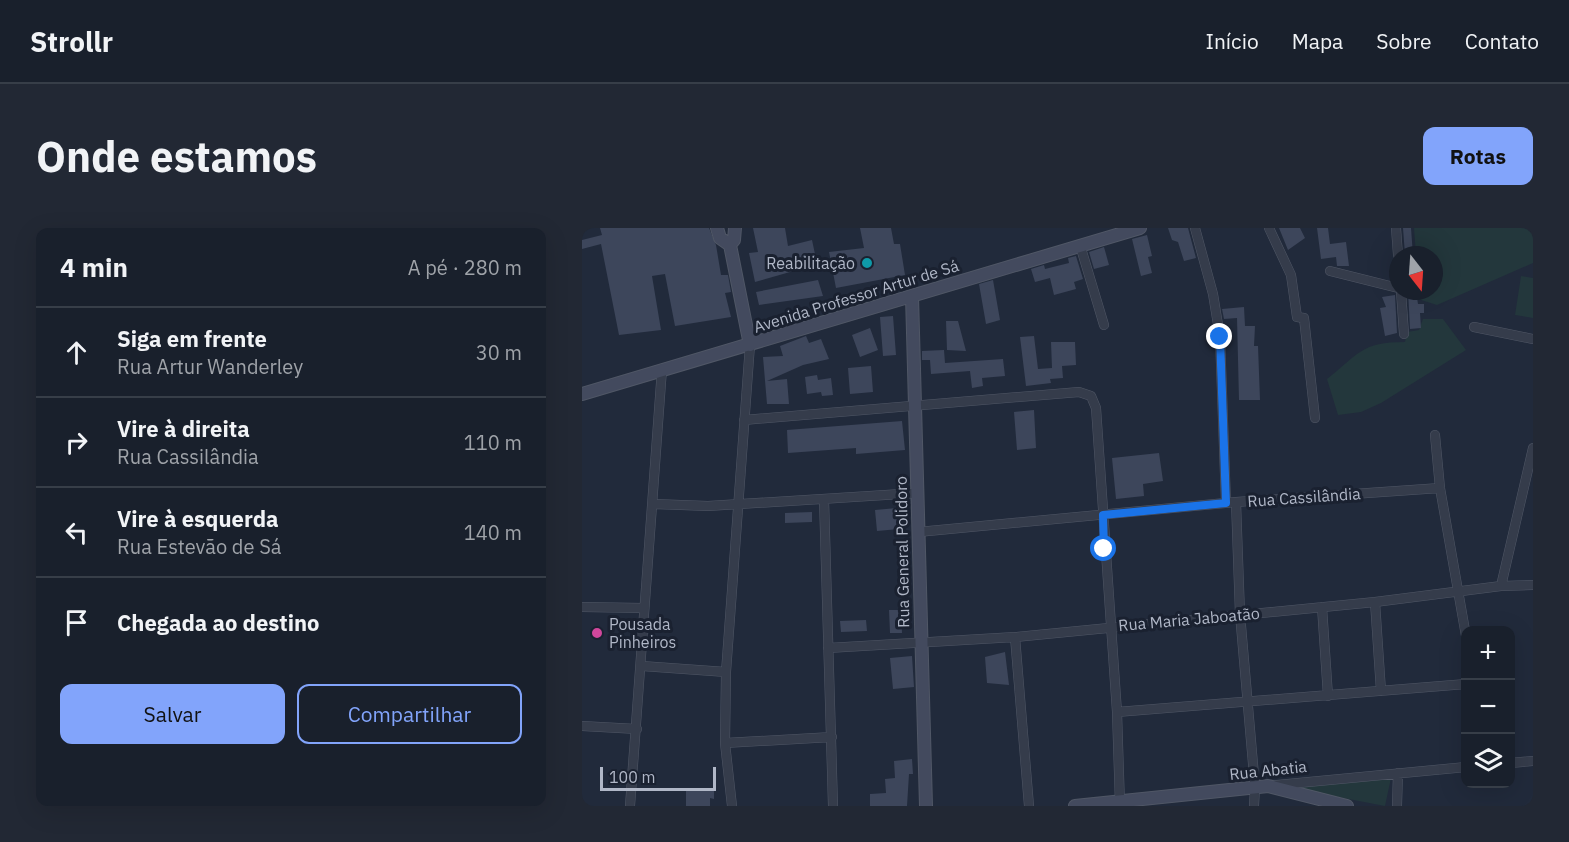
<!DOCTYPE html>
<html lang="pt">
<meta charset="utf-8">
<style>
:root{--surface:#19202c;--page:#222834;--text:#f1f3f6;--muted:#9fa3a9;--line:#373e48;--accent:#82a4fb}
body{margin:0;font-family:"IBM Plex Sans",sans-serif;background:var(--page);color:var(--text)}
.controls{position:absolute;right:18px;bottom:18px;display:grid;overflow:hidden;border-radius:12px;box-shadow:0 6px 24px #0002}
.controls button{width:54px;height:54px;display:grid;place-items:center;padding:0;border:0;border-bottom:2px solid var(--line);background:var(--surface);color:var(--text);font:30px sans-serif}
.compass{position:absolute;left:807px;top:18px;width:54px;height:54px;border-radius:50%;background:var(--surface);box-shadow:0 6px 24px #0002;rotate:163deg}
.scale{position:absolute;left:18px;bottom:15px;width:116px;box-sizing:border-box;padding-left:6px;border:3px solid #b0b7c7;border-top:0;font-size:16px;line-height:21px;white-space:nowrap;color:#b0b7c7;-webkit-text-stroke:4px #1a2130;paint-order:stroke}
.stop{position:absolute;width:18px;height:18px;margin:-14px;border:4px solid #1a73e8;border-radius:50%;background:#fff}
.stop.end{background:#1a73e8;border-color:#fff;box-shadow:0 2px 6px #0008}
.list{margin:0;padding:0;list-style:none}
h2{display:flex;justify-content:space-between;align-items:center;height:78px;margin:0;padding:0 24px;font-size:26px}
h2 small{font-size:20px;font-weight:400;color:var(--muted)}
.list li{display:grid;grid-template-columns:39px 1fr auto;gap:18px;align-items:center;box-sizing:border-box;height:90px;padding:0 24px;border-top:2px solid var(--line)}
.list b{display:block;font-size:22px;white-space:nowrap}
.list p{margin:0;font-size:20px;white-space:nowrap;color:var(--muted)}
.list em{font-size:20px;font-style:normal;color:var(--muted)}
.actions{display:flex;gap:12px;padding:18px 24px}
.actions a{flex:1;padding:14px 0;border:2px solid var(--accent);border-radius:12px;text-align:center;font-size:21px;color:var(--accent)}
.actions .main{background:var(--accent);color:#111}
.icon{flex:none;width:33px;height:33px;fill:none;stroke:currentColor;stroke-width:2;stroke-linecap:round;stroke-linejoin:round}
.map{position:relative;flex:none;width:951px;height:578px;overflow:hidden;border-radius:12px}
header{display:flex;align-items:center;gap:36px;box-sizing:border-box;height:84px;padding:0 30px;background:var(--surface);border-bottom:2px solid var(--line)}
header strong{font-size:28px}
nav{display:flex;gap:33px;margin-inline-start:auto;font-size:21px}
.intro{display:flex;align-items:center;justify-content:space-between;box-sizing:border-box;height:144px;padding:0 36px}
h1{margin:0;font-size:42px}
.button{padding:15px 27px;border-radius:12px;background:var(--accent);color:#111;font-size:21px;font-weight:700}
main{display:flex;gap:36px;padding:0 36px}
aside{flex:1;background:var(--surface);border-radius:12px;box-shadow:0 6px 24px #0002}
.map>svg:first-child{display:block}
.green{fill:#23373c}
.building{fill:#3d465b}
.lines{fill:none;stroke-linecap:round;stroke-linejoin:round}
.street-casing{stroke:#505766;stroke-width:10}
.secondary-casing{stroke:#505766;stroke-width:14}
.street{stroke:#353c4b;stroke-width:9}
.secondary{stroke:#434a5e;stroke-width:12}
.route{stroke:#1a73e8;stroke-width:8}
.culture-dot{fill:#0f9aa8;stroke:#1a2130;stroke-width:2}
.hotel-dot{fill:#d1479c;stroke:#1a2130;stroke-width:2}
.labels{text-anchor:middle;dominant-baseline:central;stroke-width:6;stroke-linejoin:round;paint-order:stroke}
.poi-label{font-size:16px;fill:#b0b7c7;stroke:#1a2130;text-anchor:end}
.street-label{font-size:16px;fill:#b0b7c7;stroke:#1a2130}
</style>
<header>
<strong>Strollr</strong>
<nav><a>Início</a><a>Mapa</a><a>Sobre</a><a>Contato</a></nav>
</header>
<div class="intro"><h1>Onde estamos</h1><a class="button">Rotas</a></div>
<main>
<aside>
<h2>4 min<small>A pé · 280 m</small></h2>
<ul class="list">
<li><svg class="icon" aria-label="ahead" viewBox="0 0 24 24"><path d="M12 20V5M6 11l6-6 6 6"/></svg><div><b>Siga em frente</b><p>Rua Artur Wanderley</p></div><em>30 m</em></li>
<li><svg class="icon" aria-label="right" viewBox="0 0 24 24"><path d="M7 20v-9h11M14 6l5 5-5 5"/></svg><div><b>Vire à direita</b><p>Rua Cassilândia</p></div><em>110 m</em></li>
<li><svg class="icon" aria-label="left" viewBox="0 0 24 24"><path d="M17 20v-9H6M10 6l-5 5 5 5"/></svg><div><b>Vire à esquerda</b><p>Rua Estevão de Sá</p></div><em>140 m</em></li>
<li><svg class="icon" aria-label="arrive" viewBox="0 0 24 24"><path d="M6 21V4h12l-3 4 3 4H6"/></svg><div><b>Chegada ao destino</b></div></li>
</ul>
<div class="actions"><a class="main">Salvar</a><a>Compartilhar</a></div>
</aside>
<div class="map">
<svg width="951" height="578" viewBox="0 0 951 578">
<rect width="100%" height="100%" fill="#212a3b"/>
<!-- green -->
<path class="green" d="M832 0H951V35L855 77 836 71V63H852V27H834Z
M939 48 951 50V90L933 87Z
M841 91H861L884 122 799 175 779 184 756 187 745 151C777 126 779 114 823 114L825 104 837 102Z
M809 550 803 578 709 560Z"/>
<!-- building -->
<path class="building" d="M18 0H127L134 17 139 47H146L149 64 143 65 149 89 93 98 83 46 70 48 79 102 37 107 19 16 0 21V12L20 7Z
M171 0H203L206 18 230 12 236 40 215 42 173 54 167 25 176 24Z
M278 0H309L312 16H318L323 47 254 60 247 24 282 20Z
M586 0H606L614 30 602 33 596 14 590 12Z
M697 0H718L723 10 706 22Z
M735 0H746L748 16 764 14 767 38H755L754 29 739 31Z
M821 0H829L831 27H823Z
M565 7 570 28 566 29 570 45 559 48 550 11Z
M522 19 527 37 512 41 507 24Z
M494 28 501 51 492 54 494 61 472 67 468 50 453 54 449 41 462 37 463 41 487 35 486 30Z
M236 52 241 68 177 77 174 64Z
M411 52 418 92 404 96 397 56Z
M826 63H834L836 76H842V85H838L839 100 828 101Z
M813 67 815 105 803 108 798 80 804 79 800 69Z
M662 79 663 98H673L672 118H676L678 172H657L655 90 642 91 640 81Z
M311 88 314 127 301 128 298 89Z
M364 93H376L384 123 365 122Z
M288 100 296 122 278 129 270 107Z
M224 108 227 115 239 111 247 131 221 137 185 153 205 151 207 176H185L181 129 201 128 198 118Z
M452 108 456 141 470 140 469 114H493L494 137 480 138 481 150 468 151 469 155 444 158 438 109Z
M362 122 363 135 421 131 423 148 400 150 401 158 390 160 388 143 349 146 348 132H340V123Z
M289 138 291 164 268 166 266 140Z
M235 147 236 152 249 150 251 167 240 168 239 164 225 166 223 149Z
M452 182 454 220 435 222 432 184Z
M320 193 323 222 274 226V220L206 225 205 202Z
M577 225 581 253 561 256 562 268 534 271 530 230Z
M315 280 317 301 295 303 293 282Z
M230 284V294L203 295V285Z
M307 382H319L320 405H308Z
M284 392 285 403 259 404 258 393Z
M423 424 427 457 405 455 403 429Z
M330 428 332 459 311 461 308 430Z
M330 531 331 546H327L325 578H288V566L304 565 303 551 313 550 312 533Z
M104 560H132V571L128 570V578H104Z"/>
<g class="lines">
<!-- street casing -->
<g class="street-casing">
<path id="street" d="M613 0 631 66 638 109 644 275
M687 0 709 47 715 89 722 90 733 190
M814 0 816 27
M498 17 522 97
M748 43 816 60
M819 63 822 106
M892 99 951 111
M162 192 497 164 509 168 514 180 535 484 538 577
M853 207 858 260 884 408
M242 271 251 578
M654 274 658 386 673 559 672 578
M72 276 126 278 335 265
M336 304 654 274 858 260
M919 358 951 220
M793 374 799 463
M0 379 61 380
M740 379 746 468
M433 409 447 578
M246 420 433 409 793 374 919 358 951 357
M60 438 144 444
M535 484 884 456
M0 498 55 501
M143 515 250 509
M928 535 951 533
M695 557 884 539
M48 578 80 141
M150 578 143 515 144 444 168 117
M815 578 816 545"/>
</g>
<!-- secondary casing -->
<g class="secondary-casing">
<path id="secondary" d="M135 0 138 10 148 17
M153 0 152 12 148 17 168 117
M330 68 344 578
M0 166 558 0
M493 578 686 558 765 578"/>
</g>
<!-- street -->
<use href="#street" class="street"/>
<!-- secondary -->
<use href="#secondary" class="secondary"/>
</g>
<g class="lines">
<!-- route -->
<path class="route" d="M522 321 521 287 644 275 638 109"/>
</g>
<!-- markers -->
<circle class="culture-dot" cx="285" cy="35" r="6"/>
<circle class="hotel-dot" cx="15" cy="405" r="6"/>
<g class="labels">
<!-- poi labels -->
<g class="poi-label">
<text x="273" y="35">Reabilitação</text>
<text x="27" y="396" text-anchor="start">Pousada<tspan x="27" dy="18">Pinheiros</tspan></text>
</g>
<!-- street labels -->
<g class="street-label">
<text transform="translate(274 68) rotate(-17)">Avenida Professor Artur de Sá</text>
<text transform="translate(722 269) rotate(-4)">Rua Cassilândia</text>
<text transform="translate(320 324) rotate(-91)">Rua General Polidoro</text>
<text transform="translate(607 391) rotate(-5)">Rua Maria Jaboatão</text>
<text transform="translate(686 542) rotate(-6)">Rua Abatia</text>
</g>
</g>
</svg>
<div class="controls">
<button>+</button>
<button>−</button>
<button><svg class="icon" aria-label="layers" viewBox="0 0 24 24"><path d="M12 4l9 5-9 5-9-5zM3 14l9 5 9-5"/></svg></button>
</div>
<svg class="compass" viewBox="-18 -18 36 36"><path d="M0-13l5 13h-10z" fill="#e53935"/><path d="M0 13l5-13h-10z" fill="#9fa3a9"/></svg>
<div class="scale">100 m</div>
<div class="stop" style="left:522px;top:321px"></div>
<div class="stop end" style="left:638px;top:109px"></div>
</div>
</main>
